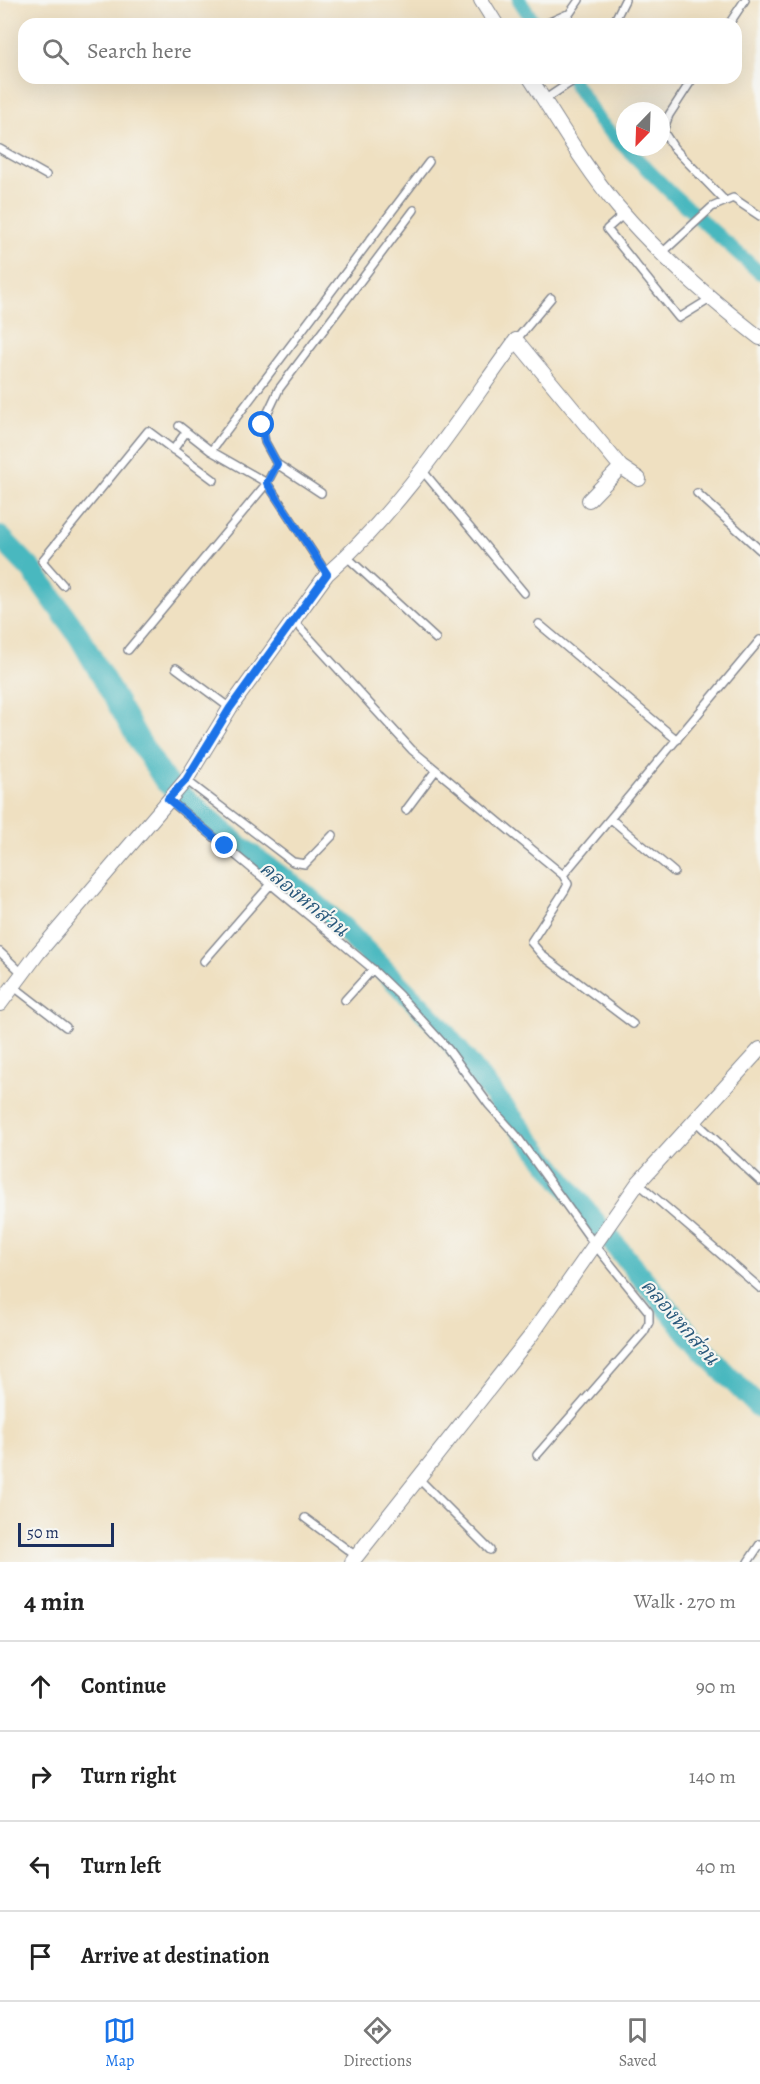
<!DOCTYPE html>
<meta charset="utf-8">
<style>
:root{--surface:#fff;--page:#f2f2f2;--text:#222;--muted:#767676;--line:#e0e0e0;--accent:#1a73e8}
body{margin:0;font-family:Alegreya,"Noto Serif Thai",serif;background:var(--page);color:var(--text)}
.compass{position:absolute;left:616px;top:102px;width:54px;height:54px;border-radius:50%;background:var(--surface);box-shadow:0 6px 24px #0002;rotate:203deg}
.scale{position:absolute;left:18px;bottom:15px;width:96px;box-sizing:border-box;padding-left:6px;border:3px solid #1b2f5e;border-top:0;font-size:16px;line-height:21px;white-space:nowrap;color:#1b2f5e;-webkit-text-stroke:4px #f6f6f2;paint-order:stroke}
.stop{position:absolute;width:18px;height:18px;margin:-14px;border:4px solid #1a73e8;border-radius:50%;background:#fff}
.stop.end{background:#1a73e8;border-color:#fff;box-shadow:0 2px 6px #0008}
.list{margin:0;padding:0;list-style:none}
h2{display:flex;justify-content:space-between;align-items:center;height:78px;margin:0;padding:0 24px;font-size:26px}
h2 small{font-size:20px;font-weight:400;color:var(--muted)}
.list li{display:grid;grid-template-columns:39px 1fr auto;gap:18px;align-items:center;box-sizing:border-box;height:90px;padding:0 24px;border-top:2px solid var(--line)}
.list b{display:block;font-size:22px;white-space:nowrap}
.list em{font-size:20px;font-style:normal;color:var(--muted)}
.icon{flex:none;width:33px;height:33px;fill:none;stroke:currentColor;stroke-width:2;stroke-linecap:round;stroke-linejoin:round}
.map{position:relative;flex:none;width:760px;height:1562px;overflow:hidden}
.search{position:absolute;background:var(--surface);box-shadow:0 6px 24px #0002;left:18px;right:18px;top:18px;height:66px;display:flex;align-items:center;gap:15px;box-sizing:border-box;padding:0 21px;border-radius:18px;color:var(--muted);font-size:22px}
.sheet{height:438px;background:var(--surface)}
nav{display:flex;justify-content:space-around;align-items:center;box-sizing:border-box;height:84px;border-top:2px solid var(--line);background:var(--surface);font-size:16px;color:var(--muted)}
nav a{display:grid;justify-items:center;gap:3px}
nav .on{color:var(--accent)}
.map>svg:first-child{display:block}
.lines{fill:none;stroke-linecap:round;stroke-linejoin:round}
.canal{stroke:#48b8bf;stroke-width:14}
.river{stroke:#48b8bf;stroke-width:22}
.service-casing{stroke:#858890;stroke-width:10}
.minor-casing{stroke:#858890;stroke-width:16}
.service{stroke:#fff;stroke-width:7}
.minor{stroke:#fff;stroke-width:14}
.route{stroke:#1a73e8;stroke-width:8}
.labels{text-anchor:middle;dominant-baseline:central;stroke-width:4.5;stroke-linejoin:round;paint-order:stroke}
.water-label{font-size:20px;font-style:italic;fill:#28587b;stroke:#f6f6f2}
</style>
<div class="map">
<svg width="760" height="1562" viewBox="0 0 760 1562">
<rect width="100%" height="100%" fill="#f6f6f2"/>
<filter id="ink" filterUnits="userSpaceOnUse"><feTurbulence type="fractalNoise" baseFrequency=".0167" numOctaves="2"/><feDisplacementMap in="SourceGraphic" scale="12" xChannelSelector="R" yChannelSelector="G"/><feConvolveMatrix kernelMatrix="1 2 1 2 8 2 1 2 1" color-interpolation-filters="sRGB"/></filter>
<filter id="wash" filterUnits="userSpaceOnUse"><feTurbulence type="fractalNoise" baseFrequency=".008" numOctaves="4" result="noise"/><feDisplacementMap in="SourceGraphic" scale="24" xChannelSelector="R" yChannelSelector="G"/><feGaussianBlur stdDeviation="1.35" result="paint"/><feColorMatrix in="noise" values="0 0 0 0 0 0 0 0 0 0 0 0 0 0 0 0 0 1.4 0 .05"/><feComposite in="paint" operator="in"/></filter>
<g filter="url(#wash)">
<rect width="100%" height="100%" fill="#efe0c1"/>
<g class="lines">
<!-- canal -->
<path class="canal" d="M519 0 535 24
M571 78 599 121 672 194 760 273"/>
<!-- river -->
<path class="river" d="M0 537 32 570 79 636 138 739 165 781 238 845 303 893 342 927 439 1026 599 1227
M605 1233 704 1352 760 1408"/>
</g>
</g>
<g filter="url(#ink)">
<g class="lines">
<!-- service casing -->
<g class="service-casing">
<path id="service" d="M545 24 570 13 579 0
M613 24 625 0
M729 24 745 0
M693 78 669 115 663 131 674 148 725 201
M544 100 577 78
M0 149 46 175
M624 214 607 229 679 318 710 299
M661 254 712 207 733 198 760 216
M516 340 551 298
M179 426 211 451 267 483 327 574
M173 450 186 432
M211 451 429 162
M277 464 321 493
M422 470 524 593
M697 493 760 550
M347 557 436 639
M63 585 42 561 148 431 214 480
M295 622 412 750 563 875 568 884 565 890 531 942 543 956 633 1024
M539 624 677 740
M128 650 267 483 277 464 265 442 262 425 279 389 414 210
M176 668 230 708
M186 780 293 862 305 864 333 835
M168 799 368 965 399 995 448 1049 489 1105 516 1135 595 1245 649 1312V1322L644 1332 537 1455
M406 810 436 770
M611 819 674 872
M563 875 760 640
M0 952 22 973
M204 961 271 884
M13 986 66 1027
M345 1000 373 969
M695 1121 760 1181
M638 1183 760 1288
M417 1477 490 1550
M305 1518 356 1556
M748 1562 760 1544"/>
</g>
<!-- minor casing -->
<g class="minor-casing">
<path id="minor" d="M481 0 496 24
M530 78C558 121 585 168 618 207 661 257 709 298 760 338
M589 500 621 467
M0 1004 38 953 186 780 230 708 327 574C402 508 458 420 516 340L621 467 639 479
M352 1562 530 1337 638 1183 760 1049"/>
</g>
<!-- service -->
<use href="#service" class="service"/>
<!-- minor -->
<use href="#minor" class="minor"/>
</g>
</g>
<g class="lines" filter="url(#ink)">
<!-- route -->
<path class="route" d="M225 846 168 799 186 780 230 708 327 574 267 483 277 464 265 442 262 425"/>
</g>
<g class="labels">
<!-- water labels -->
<g class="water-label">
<text transform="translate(304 899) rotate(39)">คลองหกส่วน</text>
<text transform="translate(680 1322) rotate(49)">คลองหกส่วน</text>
</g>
</g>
</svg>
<svg class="compass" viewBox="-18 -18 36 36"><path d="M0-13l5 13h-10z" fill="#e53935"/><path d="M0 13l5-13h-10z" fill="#767676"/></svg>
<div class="scale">50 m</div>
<div class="stop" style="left:262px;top:425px"></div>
<div class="stop end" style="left:225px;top:846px"></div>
<div class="search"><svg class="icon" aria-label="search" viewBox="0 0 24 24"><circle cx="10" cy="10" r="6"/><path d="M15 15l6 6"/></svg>Search here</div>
</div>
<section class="sheet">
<h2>4 min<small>Walk · 270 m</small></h2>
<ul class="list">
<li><svg class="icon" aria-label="ahead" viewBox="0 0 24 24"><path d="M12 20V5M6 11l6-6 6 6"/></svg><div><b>Continue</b></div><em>90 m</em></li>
<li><svg class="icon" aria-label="right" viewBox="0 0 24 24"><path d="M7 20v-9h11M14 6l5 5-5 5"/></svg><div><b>Turn right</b></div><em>140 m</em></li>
<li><svg class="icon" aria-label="left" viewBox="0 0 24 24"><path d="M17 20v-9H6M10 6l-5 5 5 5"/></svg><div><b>Turn left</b></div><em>40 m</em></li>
<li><svg class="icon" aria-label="arrive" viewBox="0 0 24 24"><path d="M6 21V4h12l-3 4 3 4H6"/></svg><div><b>Arrive at destination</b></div></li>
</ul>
</section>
<nav>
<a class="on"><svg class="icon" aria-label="map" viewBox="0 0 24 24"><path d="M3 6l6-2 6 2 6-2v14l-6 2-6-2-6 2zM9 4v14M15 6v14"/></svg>Map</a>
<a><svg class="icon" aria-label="directions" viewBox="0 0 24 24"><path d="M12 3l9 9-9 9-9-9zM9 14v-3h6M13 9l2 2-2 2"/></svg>Directions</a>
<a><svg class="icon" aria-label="saved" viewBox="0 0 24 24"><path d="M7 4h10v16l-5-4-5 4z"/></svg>Saved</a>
</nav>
